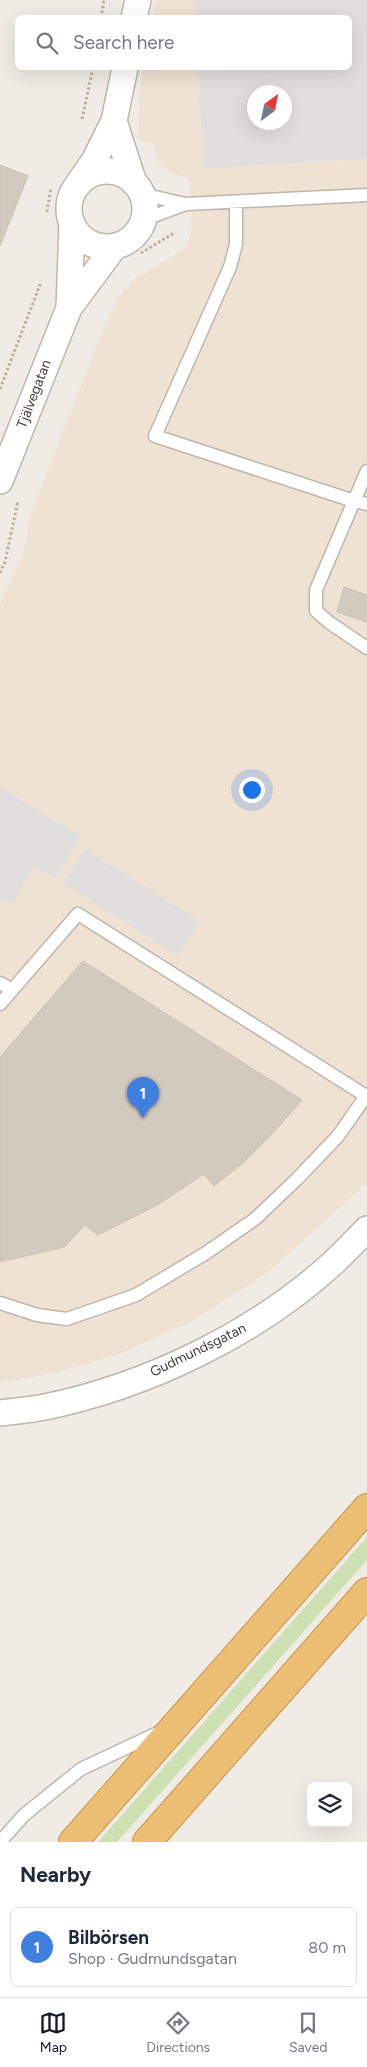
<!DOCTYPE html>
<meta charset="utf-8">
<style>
:root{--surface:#fff;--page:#f6f6f7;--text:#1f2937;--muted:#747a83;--line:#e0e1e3;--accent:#111827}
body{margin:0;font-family:Figtree,sans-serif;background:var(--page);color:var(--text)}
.controls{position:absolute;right:15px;bottom:15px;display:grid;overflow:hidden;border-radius:8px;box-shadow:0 5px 20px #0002}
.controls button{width:45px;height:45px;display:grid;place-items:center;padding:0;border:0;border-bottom:1px solid var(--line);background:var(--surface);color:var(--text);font:25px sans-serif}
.compass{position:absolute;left:247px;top:85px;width:45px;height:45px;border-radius:50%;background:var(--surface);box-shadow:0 5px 20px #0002;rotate:33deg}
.you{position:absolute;left:251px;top:789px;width:18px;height:18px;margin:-12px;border:4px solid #fff;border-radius:50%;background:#1a73e8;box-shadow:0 0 0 8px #1a73e833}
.badge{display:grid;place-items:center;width:32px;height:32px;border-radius:50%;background:var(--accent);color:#fff;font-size:16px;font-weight:700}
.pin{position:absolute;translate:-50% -41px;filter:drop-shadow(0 1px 2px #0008)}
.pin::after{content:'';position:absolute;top:26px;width:18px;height:15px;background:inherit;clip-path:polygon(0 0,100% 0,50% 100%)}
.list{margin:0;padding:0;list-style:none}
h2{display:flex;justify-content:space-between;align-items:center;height:65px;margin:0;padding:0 20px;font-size:21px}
h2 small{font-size:16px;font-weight:400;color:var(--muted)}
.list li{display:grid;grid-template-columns:32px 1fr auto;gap:15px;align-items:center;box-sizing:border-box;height:80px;margin:0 10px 10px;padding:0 10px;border:1px solid var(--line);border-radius:8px}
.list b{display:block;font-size:19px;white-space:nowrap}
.list p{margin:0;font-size:16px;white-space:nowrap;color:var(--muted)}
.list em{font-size:16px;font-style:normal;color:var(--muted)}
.icon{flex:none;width:28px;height:28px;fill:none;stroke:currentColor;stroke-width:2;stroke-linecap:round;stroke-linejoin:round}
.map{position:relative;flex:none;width:367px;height:1842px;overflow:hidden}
.search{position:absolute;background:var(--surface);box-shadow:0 5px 20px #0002;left:15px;right:15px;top:15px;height:55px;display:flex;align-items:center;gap:12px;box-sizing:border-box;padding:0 18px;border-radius:8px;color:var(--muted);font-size:19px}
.sheet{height:155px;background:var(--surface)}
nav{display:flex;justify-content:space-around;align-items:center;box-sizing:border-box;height:70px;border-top:1px solid var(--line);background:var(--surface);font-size:14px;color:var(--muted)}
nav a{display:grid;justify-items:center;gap:2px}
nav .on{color:var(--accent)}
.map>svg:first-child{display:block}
.commercial{fill:#f0e2d2;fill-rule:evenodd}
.green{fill:#cde0b2}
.parking{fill:#e1dfdd;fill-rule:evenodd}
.building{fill:#d3cabf;stroke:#cabfb0}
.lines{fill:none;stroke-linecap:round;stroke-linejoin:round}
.lane-casing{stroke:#bdb6ac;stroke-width:15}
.street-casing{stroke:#bdb6ac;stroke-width:28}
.highway-casing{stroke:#c99346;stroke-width:30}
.path{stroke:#baae9c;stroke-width:3;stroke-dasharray:2.5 2.5;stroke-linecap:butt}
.lane{stroke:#fff;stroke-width:12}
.street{stroke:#fff;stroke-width:25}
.highway{stroke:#ecbf74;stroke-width:28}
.labels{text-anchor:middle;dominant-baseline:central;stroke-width:4;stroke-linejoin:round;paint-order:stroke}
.street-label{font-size:14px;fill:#423c35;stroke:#fff}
</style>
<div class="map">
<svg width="367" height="1842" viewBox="0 0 367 1842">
<rect width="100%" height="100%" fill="#f0ece5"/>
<!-- commercial -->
<path class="commercial" d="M156 0H367V1183L266 1274 192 1321 122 1353 55 1373 0 1383V604L23 554 31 513 102 332 119 296 133 280 186 248 190 237 192 227 189 178 173 174 160 165 155 154V144L138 140 140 87 144 68H350V18L153 17ZM255 92H284V122H255Z"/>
<!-- green -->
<path class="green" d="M367 1537V1560L117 1842H98Z"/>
<!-- parking -->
<path class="parking" d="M194 0H367V159L203 168 198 68H350V18L195 17ZM255 92H284V122H255Z
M0 787 81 837 55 878 35 867 13 903 3 898 0 903Z
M85 849 200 921 178 956 63 883Z"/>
<!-- building -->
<path class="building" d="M0 165 28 176 0 246Z
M344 587 367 595V622L337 612Z
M83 961 302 1100 271 1135 244 1162 214 1186 204 1174 159 1204 98 1235 85 1225 64 1247 0 1262V1057Z"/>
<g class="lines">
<!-- lane casing -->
<g class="lane-casing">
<path id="lane" d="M141 194 186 204 367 195
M236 202V244L230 267 155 436 354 501 367 471
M143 220 186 204
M367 504 354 501 316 590V611L330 623 367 648
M0 983 12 990
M0 1004 78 914 366 1096 338 1136 297 1179 255 1219 206 1253 136 1295 67 1319 37 1315 0 1303
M0 1842 24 1815 81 1769 162 1731"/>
</g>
<!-- street casing -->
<g class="street-casing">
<path id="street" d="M134 18 138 0
M114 121 134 183
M69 209a38 38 0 1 1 76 0a38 38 0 1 1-76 0Z
M78 184 94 161 114 121 125 68
M69 308 72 223
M0 481 69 308 115 246
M0 1413C15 1411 30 1410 45 1407 147 1386 255 1334 332 1264 344 1253 355 1241 367 1229"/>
</g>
<!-- highway casing -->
<g class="highway-casing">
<path id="highway" d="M73 1842 367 1508
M147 1842 367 1592"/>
</g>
<!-- path -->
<path class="path" d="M101 18 104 0
M82 119 93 68
M47 212 51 188
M141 253 174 233
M0 389 41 282
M0 573 5 562 18 501"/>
<!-- lane -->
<use href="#lane" class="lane"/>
<!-- street -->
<use href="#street" class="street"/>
<!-- highway -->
<use href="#highway" class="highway"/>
</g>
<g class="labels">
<!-- street labels -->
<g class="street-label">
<text transform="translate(34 394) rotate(-69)">Tjälvegatan</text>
<text transform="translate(198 1350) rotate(-26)">Gudmundsgatan</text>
</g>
</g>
</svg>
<div class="controls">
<button><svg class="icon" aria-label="layers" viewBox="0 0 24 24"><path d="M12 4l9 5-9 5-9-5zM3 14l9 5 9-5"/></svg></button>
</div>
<svg class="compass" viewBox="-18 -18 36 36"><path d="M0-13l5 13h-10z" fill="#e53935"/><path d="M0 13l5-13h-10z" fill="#747a83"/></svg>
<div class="you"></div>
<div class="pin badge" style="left:143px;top:1118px;background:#3f7fe0">1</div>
<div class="search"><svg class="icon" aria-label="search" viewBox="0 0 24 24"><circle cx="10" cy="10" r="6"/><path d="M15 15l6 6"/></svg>Search here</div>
</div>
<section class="sheet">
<h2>Nearby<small></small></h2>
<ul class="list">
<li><span class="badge" style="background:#3f7fe0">1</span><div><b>Bilbörsen</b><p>Shop · Gudmundsgatan</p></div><em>80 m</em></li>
</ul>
</section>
<nav>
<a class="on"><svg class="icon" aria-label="map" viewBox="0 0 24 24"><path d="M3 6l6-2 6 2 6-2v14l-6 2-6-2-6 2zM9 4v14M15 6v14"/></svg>Map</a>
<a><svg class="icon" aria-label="directions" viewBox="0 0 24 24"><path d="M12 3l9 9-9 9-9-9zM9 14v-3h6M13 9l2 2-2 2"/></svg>Directions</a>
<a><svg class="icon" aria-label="saved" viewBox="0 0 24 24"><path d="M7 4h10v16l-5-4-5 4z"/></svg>Saved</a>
</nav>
